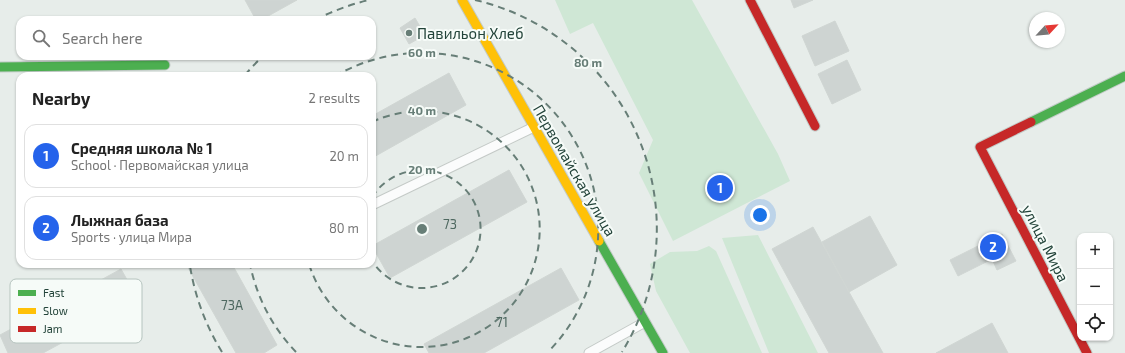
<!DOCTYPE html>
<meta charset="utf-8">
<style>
:root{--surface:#fff;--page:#f6f6f6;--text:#222;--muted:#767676;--line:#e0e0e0;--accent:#2563eb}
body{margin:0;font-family:"Exo 2",sans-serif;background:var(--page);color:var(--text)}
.controls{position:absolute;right:12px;bottom:12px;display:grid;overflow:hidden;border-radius:8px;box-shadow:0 1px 3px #0004}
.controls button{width:36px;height:36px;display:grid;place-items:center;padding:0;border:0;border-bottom:1px solid var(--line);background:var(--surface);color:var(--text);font:20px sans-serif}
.compass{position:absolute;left:1029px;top:12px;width:36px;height:36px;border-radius:50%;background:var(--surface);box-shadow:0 1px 3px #0004;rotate:64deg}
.you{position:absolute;left:760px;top:215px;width:14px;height:14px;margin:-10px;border:3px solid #fff;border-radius:50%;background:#1a73e8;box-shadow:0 0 0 6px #1a73e833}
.badge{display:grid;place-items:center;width:26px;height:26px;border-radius:50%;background:var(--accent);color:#fff;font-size:13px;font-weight:700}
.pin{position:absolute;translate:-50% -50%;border:2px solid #fff;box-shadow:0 1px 4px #0006}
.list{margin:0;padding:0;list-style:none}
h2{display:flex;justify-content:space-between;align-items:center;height:52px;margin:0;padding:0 16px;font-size:17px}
h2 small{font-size:13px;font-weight:400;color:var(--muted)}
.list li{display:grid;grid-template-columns:26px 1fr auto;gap:12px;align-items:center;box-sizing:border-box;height:64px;margin:0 8px 8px;padding:0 8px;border:1px solid var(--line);border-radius:12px}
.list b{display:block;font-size:15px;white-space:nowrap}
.list p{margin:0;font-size:13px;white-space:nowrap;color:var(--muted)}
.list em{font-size:13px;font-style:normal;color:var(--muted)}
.icon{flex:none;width:22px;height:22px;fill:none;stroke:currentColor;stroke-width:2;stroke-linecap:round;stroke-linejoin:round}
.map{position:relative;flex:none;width:1125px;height:353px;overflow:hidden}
.search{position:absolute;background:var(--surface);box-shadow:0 1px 3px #0004;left:16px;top:16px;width:360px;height:44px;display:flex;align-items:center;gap:10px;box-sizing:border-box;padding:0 14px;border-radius:12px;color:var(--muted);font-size:15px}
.panel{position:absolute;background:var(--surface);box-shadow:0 1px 3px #0004;left:16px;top:72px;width:360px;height:196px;border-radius:12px}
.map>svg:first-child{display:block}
.green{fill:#cfe7d5}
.building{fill:#ced4d2;stroke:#d0d6d3}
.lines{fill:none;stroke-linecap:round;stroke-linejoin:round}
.lane-casing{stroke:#c4cac7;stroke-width:11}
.fast-casing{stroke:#c2cbc7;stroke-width:11}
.slow-casing{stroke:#c2cbc7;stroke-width:11}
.jam-casing{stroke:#c2cbc7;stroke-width:11}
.lane{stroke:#fbfcfc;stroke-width:9}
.fast{stroke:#4caf50;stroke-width:9}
.slow{stroke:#ffc107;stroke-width:9}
.jam{stroke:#c62828;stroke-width:9}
.ring{fill:none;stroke:#677e77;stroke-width:2;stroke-dasharray:7 5}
.poi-dot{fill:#677e77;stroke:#f6fbf8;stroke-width:1.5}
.labels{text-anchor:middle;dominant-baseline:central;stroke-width:4;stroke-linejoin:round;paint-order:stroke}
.number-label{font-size:13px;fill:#4e6860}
.poi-label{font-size:15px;fill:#224339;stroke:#f6fbf8;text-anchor:start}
.street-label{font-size:15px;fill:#224339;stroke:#f6fbf8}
.key{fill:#f6fbf8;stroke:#b6c4bf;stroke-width:1}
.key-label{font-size:11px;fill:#224339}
.centre{fill:#677e77;stroke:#f6fbf8;stroke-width:2}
.ring-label{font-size:12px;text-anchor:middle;font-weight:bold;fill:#677e77;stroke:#f6fbf8;stroke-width:4;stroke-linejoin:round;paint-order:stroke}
</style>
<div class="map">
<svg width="1125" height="353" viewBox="0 0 1125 353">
<rect width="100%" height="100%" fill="#e7edea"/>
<!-- green -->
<path class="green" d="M555 0H692L778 154 790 181 673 241 639 173 653 140 593 23 570 34Z
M758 235 818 353H769L722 238Z
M709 246 716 251 762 353H690L656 291 650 264 670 252 697 251Z"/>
<!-- building -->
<path class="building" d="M245 0H297L261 20H256Z
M791 0H813L794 8Z
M415 18 425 35 409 44 400 28Z
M835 21 849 51 815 66 802 36Z
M847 60 861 90 832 104 818 74Z
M449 73 466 105 372 158V116Z
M509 170 527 202 390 278 372 246Z
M870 216 897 265 849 292 822 242Z
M813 227 849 292 883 353H829L772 249Z
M1002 234 1016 261 997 270 992 259 958 276 950 260Z
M186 264H232L277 345 264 353H236Z
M561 268 579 300 484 353H429L424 344Z
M121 269 139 301 43 353H8L0 335Z
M992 323 1008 353H936Z"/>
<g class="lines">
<!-- lane casing -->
<g class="lane-casing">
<path id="lane" d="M372 205 534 127
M589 353 645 322"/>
</g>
<!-- fast casing -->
<g class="fast-casing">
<path id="fast" d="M0 67 165 65
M1031 122 1125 76
M599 241 663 353"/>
</g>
<!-- slow casing -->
<g class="slow-casing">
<path id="slow" d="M462 0 599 241"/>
</g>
<!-- jam casing -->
<g class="jam-casing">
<path id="jam" d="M750 0 815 126
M1031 122 980 147 1087 353"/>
</g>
<!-- lane -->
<use href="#lane" class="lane"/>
<!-- fast -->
<use href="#fast" class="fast"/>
<!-- slow -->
<use href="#slow" class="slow"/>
<!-- jam -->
<use href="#jam" class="jam"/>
</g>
<!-- distance rings -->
<g class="ring">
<path d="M372 197A59 59 0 1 1 372 261"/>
<path d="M372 122A118 118 0 1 1 309 264"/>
<path d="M296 352A176 176 0 0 1 250 264M335 76A176 176 0 0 1 548 352"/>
<path d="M222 352A235 235 0 0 1 190 266M245 75A235 235 0 0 1 262 57M315 20A235 235 0 0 1 369 0M475 0A235 235 0 0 1 622 352"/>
</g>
<!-- markers -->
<circle class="poi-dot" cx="409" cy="33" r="4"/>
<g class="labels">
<!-- number labels -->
<g class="number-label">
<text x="450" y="224">73</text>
<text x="232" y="305">73А</text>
<text x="502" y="322">71</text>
</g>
<!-- poi labels -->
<g class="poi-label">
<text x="417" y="33">Павильон Хлеб</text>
</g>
<!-- street labels -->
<g class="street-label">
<text transform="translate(575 170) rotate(60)">Первомайская улица</text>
<text transform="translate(1046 243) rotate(63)">улица Мира</text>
</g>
</g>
<!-- legend -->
<rect x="10" y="279" width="132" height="64" rx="6" class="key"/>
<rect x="18" y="290" width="18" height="6" fill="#4caf50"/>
<rect x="18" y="308" width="18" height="6" fill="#ffc107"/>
<rect x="18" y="326" width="18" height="6" fill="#c62828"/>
<g class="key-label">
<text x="43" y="297">Fast</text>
<text x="43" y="315">Slow</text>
<text x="43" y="333">Jam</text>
</g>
<circle cx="422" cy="229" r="6" class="centre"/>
<g class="ring-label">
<text x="422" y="57">60 m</text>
<text x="588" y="67">80 m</text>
<text x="422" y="115">40 m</text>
<text x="422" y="174">20 m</text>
</g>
</svg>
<div class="controls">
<button>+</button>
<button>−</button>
<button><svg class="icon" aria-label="locate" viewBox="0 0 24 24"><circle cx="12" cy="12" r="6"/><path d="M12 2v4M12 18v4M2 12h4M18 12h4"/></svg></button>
</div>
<svg class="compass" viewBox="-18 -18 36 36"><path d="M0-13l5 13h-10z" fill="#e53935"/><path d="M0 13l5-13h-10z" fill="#767676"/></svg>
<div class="you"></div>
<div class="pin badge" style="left:720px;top:188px">1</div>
<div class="pin badge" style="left:993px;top:247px">2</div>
<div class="search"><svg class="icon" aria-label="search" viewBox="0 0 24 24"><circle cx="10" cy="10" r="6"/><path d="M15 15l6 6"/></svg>Search here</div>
<section class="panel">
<h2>Nearby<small>2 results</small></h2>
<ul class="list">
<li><span class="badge">1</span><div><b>Средняя школа № 1</b><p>School · Первомайская улица</p></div><em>20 m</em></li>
<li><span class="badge">2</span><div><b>Лыжная база</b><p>Sports · улица Мира</p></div><em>80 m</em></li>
</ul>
</section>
</div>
